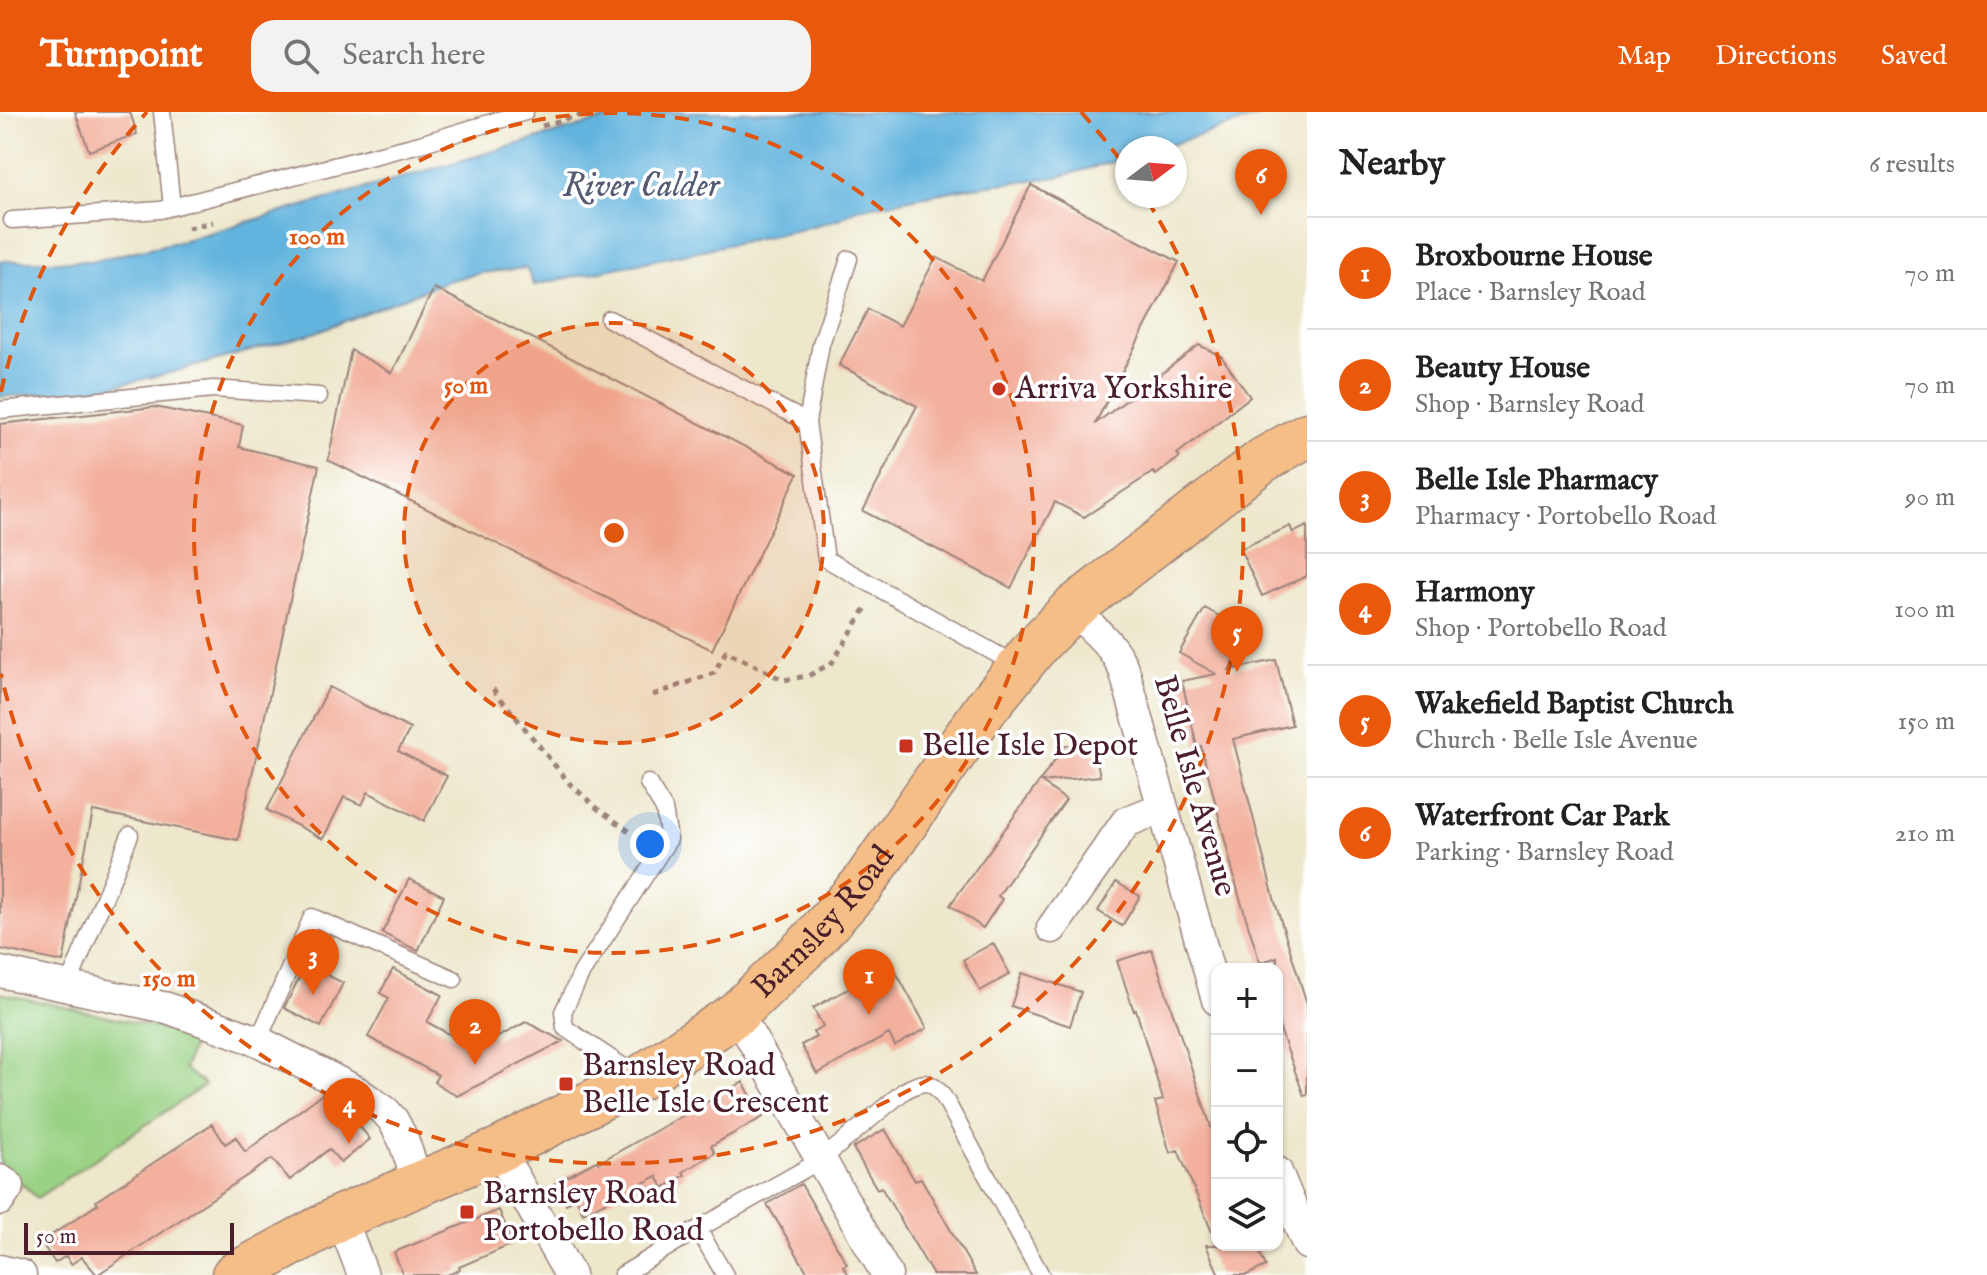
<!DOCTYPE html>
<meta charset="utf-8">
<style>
:root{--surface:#fff;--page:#f2f2f2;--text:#222;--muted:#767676;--line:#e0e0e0;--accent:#ea580c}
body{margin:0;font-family:"IM FELL English",serif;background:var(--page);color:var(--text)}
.controls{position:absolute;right:24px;bottom:24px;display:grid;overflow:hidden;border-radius:16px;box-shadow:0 2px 6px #0004}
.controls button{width:72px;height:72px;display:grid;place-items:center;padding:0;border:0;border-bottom:2px solid var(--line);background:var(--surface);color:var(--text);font:40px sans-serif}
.compass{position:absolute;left:1115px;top:24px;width:72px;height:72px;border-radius:50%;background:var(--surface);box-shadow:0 2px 6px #0004;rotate:74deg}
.scale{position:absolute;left:24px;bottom:20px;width:210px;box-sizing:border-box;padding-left:8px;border:4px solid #4a1f2b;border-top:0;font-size:22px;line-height:28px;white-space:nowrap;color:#4a1f2b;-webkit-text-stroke:6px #fff;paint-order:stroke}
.you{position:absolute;left:650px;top:732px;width:28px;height:28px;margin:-20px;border:6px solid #fff;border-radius:50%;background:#1a73e8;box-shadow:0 0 0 12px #1a73e833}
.badge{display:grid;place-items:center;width:52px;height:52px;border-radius:50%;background:var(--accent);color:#fff;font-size:26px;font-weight:700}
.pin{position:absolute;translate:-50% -66px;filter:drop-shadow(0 2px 4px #0008)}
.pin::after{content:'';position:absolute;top:42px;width:28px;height:24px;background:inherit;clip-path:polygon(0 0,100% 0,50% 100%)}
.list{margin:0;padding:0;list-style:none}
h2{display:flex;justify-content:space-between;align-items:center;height:104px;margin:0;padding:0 32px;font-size:34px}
h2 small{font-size:26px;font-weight:400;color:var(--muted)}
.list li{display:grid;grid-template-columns:52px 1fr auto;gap:24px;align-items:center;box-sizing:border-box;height:112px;padding:0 32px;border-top:2px solid var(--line)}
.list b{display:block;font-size:30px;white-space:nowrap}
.list p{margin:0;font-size:26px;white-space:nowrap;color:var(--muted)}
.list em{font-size:26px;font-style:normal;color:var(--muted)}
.icon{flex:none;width:44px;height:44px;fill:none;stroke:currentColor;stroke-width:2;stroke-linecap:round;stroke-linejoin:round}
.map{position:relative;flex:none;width:1307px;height:1163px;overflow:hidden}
header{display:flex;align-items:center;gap:48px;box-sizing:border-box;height:112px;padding:0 40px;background:var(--accent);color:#fff}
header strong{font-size:38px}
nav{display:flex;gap:44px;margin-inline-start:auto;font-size:28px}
.search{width:560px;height:72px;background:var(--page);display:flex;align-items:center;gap:20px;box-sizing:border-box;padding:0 28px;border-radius:24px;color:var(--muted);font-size:30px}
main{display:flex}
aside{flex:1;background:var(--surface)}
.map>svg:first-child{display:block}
.green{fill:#9ad285;stroke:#727858;stroke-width:2}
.water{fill:#62b4de;stroke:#566a84;stroke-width:2}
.building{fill:#f3b09d}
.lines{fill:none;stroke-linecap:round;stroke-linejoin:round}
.service-casing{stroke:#9c837b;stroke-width:19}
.minor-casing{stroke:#9c837b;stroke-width:33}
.primary-casing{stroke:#9c837b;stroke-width:47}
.path{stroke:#9c837b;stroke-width:5;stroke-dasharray:6 6;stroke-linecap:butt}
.service{stroke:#fff;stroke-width:16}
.minor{stroke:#fff;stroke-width:30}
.primary{stroke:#f6be87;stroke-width:44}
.ring{fill:none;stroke:#e0560e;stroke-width:4;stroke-dasharray:14 10}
.poi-dot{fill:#c8321e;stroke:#fff;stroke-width:3}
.labels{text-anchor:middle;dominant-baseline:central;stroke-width:7;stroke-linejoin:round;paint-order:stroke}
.poi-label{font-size:32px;fill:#4a1f2b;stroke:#fff;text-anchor:start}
.street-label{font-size:32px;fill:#4a1f2b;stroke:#fff}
.water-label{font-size:34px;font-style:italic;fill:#545b73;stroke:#fff}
.centre{fill:#e0560e;stroke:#fff;stroke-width:4}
.ring-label{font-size:24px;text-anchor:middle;font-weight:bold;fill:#e0560e;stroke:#fff;stroke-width:7;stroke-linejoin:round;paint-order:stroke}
</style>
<header>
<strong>Turnpoint</strong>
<div class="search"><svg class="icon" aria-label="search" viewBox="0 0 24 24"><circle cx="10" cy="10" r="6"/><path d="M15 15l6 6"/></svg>Search here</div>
<nav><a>Map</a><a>Directions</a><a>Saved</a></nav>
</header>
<main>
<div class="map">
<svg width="1307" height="1163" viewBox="0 0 1307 1163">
<rect width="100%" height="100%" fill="#fff"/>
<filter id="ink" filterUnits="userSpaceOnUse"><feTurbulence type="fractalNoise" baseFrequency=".0125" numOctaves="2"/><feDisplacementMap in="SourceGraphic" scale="16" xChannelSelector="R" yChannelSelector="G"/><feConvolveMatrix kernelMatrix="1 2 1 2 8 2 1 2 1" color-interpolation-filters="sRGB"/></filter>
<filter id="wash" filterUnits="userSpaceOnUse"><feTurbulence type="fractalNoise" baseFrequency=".006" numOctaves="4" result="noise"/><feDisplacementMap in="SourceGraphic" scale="32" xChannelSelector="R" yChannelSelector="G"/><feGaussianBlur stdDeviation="1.8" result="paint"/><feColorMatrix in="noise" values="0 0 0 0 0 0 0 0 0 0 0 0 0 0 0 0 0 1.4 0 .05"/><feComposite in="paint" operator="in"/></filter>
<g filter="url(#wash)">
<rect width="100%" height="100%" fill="#ede7cb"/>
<!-- green -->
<path class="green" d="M0 881 196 924 184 957 205 973 37 1086 0 1051Z"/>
<!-- water -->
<path class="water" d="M630 0H1274L1160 36H1127V46L1058 65 973 75 857 97 839 107 798 118 534 173 526 156 481 161 447 169 311 222 170 261 95 278 0 285V149H91L181 129Z"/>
<g id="blocks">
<!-- building -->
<path class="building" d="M75 0H130L137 22 89 39Z
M1031 73 1179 150 1095 312 1199 233 1221 244 1250 285 1177 342 1180 345 1156 363 1153 360 1084 405 1055 390 1011 476 863 399 917 294 839 253 868 197 900 214 936 145 982 169Z
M434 176 798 362 712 538 328 348 351 238 392 261Z
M155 295 243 313 239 335 319 354 238 728 93 699 63 850 0 837V312Z
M1290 414 1293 421 1307 414V464L1262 484 1240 437Z
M1205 496 1250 522 1229 558 1276 548 1292 613 1233 627 1275 790 1307 892V983L1304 984 1277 909V845L1260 851 1238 780 1201 634 1197 635 1182 569 1216 562 1179 541Z
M329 575 410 617 398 639 447 664 424 709 368 680 362 693 344 685 323 727 267 698Z
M1093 630 1100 664 1041 670 1066 688 998 784 1002 787 983 816 950 793 1065 634Z
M409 767 444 784 418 839 382 821Z
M1116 770 1140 784 1122 814 1098 799Z
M993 831 1010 862 980 879 963 848Z
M1152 838 1217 1033V1132L1178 1038 1170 1041 1155 990 1163 988 1136 898 1134 899 1117 849Z
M306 852 343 871 321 915 284 896Z
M892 853 927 916 895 934 889 922 817 962 801 933 816 925 813 920 823 914 813 896Z
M393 857 442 883 427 910 460 928 487 913 495 927 526 910 563 929 457 984 434 970 438 963 368 925 389 886 380 881Z
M1022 861 1081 880 1070 914 1011 894Z
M743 970 763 1005 711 1034 715 1041 683 1060 685 1063 663 1076 657 1064 583 1101 576 1086 566 1092 555 1071 596 1049 598 1051Z
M322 982 337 1000 344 995 370 1027 341 1051 329 1037 290 1068 272 1047 97 1163 82 1145 71 1152 66 1144 55 1151 41 1130 98 1092 96 1089 212 1012 225 1032 236 1025 245 1040Z
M885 1017 915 1069 921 1066 976 1163H933L881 1075 877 1077 853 1036Z
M801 1072 847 1152 843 1154 849 1163H809L767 1092Z
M499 1098 513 1132 459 1155 460 1158 447 1163H403L394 1140Z
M1206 1133H1256L1266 1154 1247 1163H1219Z"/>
</g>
</g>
<g filter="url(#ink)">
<use href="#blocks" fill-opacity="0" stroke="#9c837b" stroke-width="2"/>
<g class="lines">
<!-- service casing -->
<g class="service-casing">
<path id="service" d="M162 0 172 95
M12 108 160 98 420 32 525 0
M849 147 821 232 807 310 826 447 1018 554
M609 207 807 310
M0 298 213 277 319 284
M68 874 130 723
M258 929 312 805 454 867
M637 964 565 916 563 900 582 860 669 727 664 697 648 671
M698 1117 725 1163
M622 1163 698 1117 821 1048 904 979C924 967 932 968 945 987L1041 1163"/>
</g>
<!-- minor casing -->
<g class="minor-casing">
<path id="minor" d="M1072 497C1093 517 1115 533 1125 561L1217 888
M1052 816 1126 710 1161 696
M0 860 167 896 258 929 356 979 385 999 393 1008 403 1027 418 1071
M737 901 887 1163
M499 1038 570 1163
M1277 1060 1307 1132
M0 1068 9 1074 0 1088
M341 1105 363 1163
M0 1158 21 1163"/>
</g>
<!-- primary casing -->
<g class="primary-casing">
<g id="primary">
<path id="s1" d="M234 1163 341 1105 499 1038 640 966 737 901 809 832 863 772 986 596 1038 532 1072 497 1263 348 1307 323"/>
</g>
</g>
<!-- path -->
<path class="path" d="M542 14 592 0
M188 116 213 110
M493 577 570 672 598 697 643 729
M653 583 714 561 726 539 783 568 808 564 832 551 867 494"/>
<!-- service -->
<use href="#service" class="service"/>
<!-- minor -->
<use href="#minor" class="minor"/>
<!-- primary -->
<use href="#primary" class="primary"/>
</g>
</g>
<!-- distance rings -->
<circle cx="614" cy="421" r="210" fill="#e0560e" fill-opacity=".12"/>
<g class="ring">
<circle cx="614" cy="421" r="210"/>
<circle cx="614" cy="421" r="420"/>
<path d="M1 280A629 629 0 0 1 147 0M1081 0A629 629 0 0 1 1126 56M1147 88A629 629 0 1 1 1 562"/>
</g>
<!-- markers -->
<g class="poi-dot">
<circle cx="999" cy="277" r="8"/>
<rect x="898" y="626" width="16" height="16" rx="4"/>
<rect x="558" y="964" width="16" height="16" rx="4"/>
<rect x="459" y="1092" width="16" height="16" rx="4"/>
</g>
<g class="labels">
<!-- poi labels -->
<g class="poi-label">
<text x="1015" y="277">Arriva Yorkshire</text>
<text x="922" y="634">Belle Isle Depot</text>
<text x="582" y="954">Barnsley Road<tspan x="582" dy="37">Belle Isle Crescent</tspan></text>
<text x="483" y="1082">Barnsley Road<tspan x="483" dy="37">Portobello Road</tspan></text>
</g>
<!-- street labels -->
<g class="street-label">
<text transform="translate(1194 674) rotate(74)">Belle Isle Avenue</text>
<text stroke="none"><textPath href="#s1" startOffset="694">Barnsley Road</textPath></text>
</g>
<!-- water labels -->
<g class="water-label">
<text x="641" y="74">River Calder</text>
</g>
</g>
<circle cx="614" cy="421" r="12" class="centre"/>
<g class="ring-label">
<text x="317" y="132">100 m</text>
<text x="466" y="281">50 m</text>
<text x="169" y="874">150 m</text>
</g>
</svg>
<div class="controls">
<button>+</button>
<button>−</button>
<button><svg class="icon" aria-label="locate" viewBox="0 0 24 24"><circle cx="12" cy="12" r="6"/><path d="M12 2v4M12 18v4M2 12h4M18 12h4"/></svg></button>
<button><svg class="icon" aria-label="layers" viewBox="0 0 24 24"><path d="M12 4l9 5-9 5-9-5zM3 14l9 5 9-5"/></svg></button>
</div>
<svg class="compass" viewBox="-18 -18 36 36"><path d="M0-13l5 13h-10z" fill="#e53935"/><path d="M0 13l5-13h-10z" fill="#767676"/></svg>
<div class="scale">50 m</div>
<div class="you"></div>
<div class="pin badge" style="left:869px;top:903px">1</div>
<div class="pin badge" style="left:475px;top:953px">2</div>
<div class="pin badge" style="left:313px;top:883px">3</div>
<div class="pin badge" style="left:349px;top:1032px">4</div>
<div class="pin badge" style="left:1237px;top:560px">5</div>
<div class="pin badge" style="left:1261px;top:103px">6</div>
</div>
<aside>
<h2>Nearby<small>6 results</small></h2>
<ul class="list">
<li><span class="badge">1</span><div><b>Broxbourne House</b><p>Place · Barnsley Road</p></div><em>70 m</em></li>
<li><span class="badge">2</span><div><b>Beauty House</b><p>Shop · Barnsley Road</p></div><em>70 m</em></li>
<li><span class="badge">3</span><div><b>Belle Isle Pharmacy</b><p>Pharmacy · Portobello Road</p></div><em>90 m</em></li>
<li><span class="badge">4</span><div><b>Harmony</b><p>Shop · Portobello Road</p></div><em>100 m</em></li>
<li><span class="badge">5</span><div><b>Wakefield Baptist Church</b><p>Church · Belle Isle Avenue</p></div><em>150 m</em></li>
<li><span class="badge">6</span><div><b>Waterfront Car Park</b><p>Parking · Barnsley Road</p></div><em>210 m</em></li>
</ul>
</aside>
</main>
